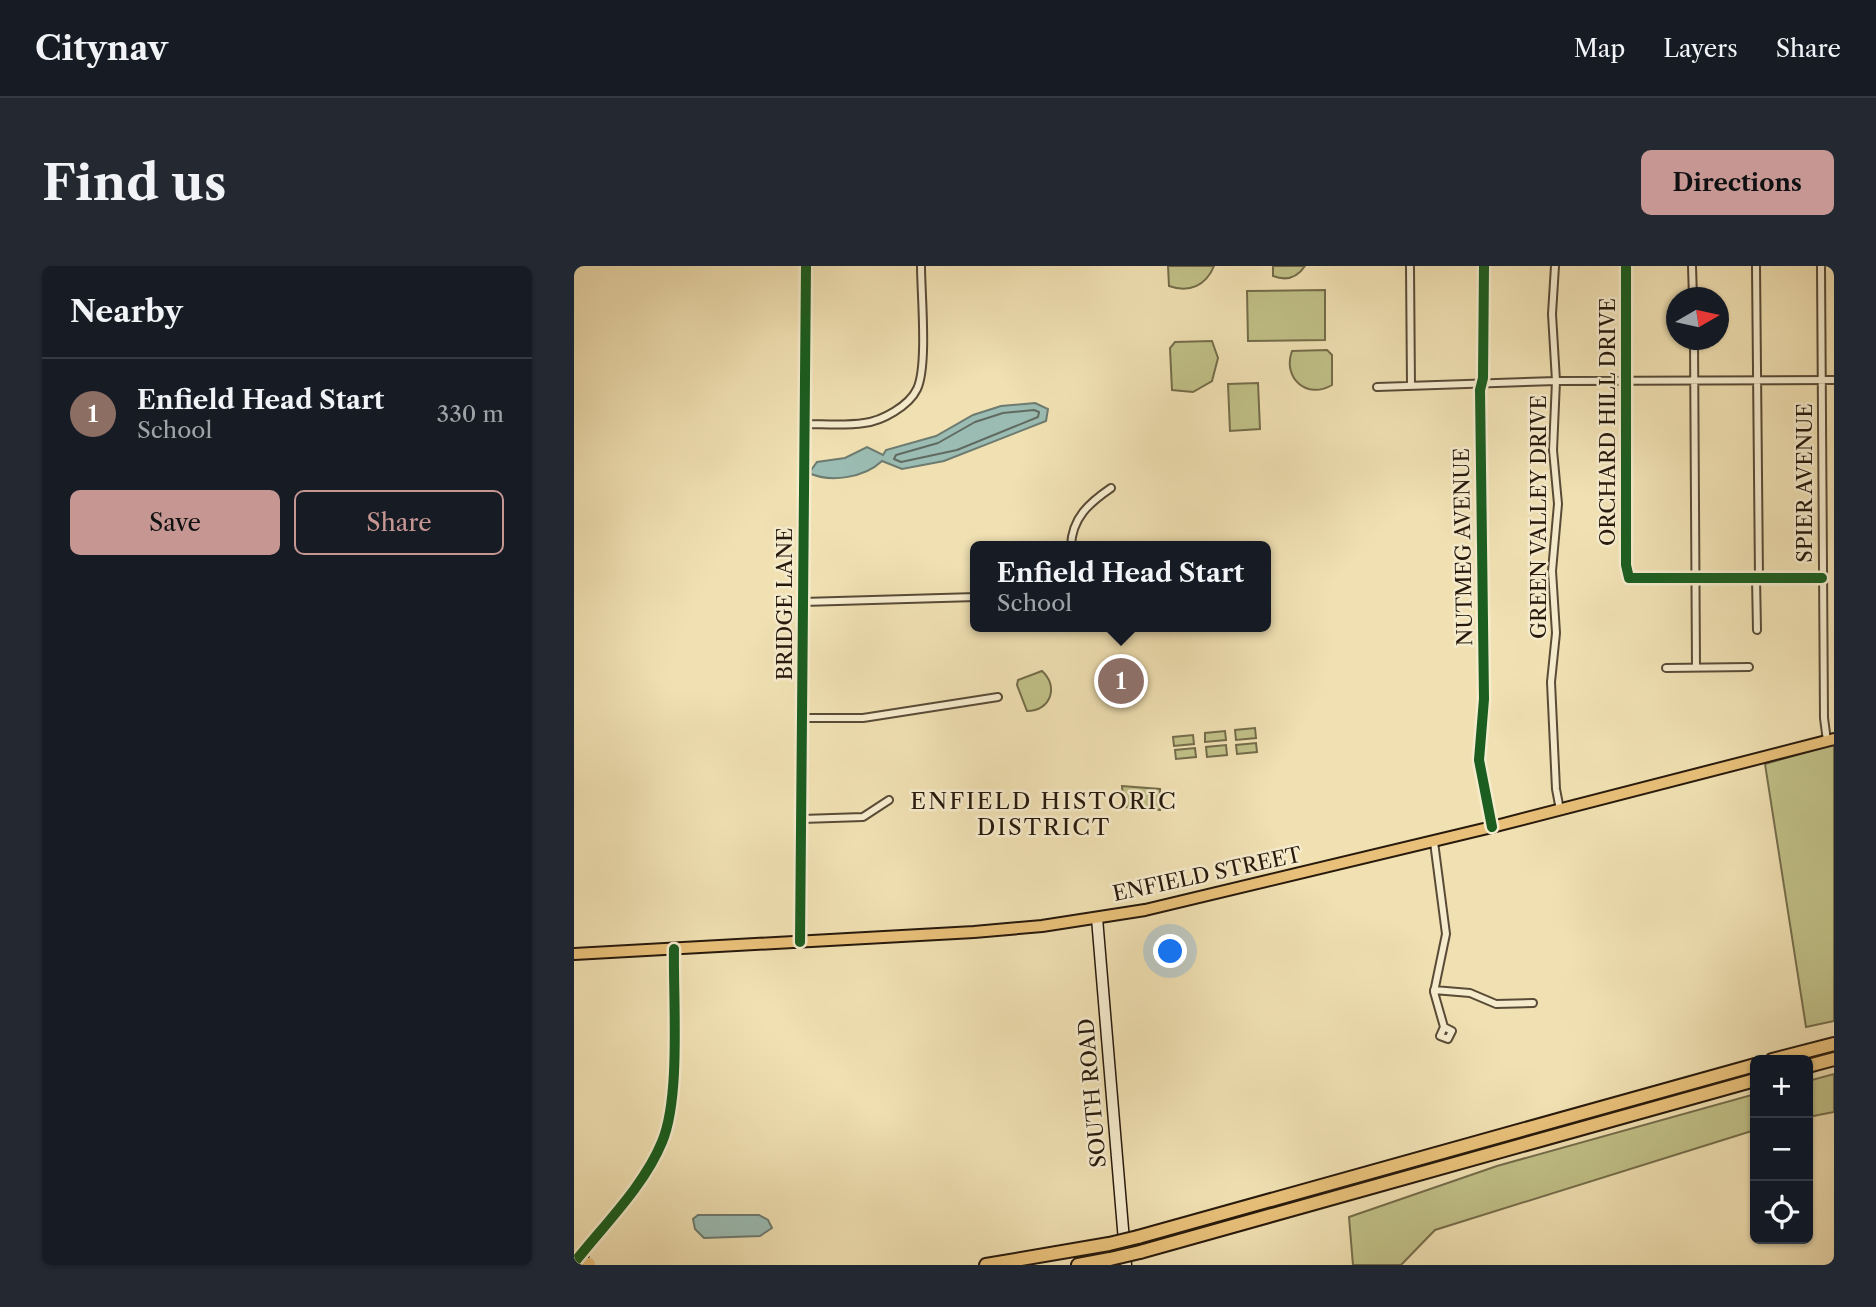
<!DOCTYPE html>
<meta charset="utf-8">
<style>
:root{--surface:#171b24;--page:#242831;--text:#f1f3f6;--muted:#9ea1a6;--line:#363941;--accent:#c59692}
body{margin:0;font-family:"Libre Caslon Text",serif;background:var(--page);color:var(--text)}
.controls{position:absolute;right:21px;bottom:21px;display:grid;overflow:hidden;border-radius:10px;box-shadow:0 2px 5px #0004}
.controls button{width:63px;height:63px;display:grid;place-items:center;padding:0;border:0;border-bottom:2px solid var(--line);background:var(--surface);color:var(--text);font:35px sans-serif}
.compass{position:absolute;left:1092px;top:21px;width:63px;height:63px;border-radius:50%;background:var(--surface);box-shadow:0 2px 5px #0004;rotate:81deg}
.you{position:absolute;left:597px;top:686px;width:24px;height:24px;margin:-18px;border:5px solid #fff;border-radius:50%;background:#1a73e8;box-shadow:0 0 0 10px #1a73e833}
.badge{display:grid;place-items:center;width:46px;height:46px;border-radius:50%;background:var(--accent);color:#fff;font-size:23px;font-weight:700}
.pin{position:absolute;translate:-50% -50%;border:4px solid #fff;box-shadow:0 2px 7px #0006}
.popup{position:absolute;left:396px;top:275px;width:301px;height:91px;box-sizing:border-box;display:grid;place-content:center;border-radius:10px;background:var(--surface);filter:drop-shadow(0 2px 5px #0005);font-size:23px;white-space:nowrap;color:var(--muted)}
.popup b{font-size:26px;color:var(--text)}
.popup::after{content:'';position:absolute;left:50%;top:100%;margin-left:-14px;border:14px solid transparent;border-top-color:var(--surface)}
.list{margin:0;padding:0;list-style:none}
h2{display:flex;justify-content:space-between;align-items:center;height:91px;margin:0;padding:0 28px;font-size:30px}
h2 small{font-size:23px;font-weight:400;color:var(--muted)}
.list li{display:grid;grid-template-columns:46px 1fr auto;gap:21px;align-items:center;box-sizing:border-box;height:112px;padding:0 28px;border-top:2px solid var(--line)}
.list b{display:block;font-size:26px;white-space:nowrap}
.list p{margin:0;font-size:23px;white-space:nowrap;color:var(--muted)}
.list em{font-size:23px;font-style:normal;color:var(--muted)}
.actions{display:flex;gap:14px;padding:21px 28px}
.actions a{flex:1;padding:16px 0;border:2px solid var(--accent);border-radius:10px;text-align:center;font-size:24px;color:var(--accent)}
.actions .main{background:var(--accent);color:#111}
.icon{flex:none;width:38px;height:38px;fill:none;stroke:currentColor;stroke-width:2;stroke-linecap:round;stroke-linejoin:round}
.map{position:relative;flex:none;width:1260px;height:999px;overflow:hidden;border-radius:10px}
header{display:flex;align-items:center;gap:42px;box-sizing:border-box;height:98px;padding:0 35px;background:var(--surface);border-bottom:2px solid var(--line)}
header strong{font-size:33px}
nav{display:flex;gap:38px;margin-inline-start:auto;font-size:24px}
.intro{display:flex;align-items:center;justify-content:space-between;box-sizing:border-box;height:168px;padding:0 42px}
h1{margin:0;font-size:49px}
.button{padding:18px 32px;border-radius:10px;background:var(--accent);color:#111;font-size:24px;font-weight:700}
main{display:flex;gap:42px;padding:0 42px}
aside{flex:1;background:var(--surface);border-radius:10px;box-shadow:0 2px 5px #0004}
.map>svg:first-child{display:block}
.green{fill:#c0c087;stroke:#746c4a;stroke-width:2}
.water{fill:#9bbcb3;stroke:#6d7b70;stroke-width:2}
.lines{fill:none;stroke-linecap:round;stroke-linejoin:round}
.shore{stroke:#616a60;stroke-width:2}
.street-casing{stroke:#594b36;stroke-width:10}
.secondary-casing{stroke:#27190c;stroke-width:13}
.primary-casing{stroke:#27190c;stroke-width:14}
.highway-casing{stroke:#27190c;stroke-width:16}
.street{stroke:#f5ebcd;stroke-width:6}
.secondary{stroke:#f5ebcd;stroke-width:10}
.primary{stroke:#e8c079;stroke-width:10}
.highway{stroke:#e8c079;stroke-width:12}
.highway-bridge-casing{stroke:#27190c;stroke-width:16;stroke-linecap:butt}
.highway-bridge{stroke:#e8c079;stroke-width:12}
.cycleway-casing{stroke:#f5ebcd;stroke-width:15}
.cycleway{stroke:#1b5e20;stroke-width:10}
.labels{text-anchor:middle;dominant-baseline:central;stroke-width:5;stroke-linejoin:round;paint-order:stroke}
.street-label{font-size:21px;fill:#27190c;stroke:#f5ebcd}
.neighbourhood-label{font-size:23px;letter-spacing:2px;fill:#27190c;stroke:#f5ebcd}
</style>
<header>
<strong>Citynav</strong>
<nav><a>Map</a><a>Layers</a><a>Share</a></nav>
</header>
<div class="intro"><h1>Find us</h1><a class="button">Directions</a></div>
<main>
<aside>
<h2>Nearby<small></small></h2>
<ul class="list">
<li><span class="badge" style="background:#8d6e63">1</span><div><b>Enfield Head Start</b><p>School</p></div><em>330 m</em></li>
</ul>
<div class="actions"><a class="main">Save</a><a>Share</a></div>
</aside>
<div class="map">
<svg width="1260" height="999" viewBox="0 0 1260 999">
<rect width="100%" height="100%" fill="#f0e0b2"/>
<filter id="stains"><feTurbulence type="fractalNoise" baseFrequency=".00286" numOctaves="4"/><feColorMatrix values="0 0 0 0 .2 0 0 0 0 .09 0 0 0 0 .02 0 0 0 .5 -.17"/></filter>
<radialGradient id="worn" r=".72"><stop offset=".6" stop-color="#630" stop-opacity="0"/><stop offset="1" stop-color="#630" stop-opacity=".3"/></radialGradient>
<!-- green -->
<path class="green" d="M594 0H640C632 20 615 27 595 20Z
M699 0H731C723 12 712 15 699 10Z
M751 24V74L674 75 673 25Z
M638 75 644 92 638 115 619 126 598 124 596 82 601 76Z
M753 84 758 89V119C733 134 708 112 718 85Z
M684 117 686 163 656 165 654 118Z
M468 405C485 420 477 445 453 445L443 419 444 414Z
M681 462 682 472 662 474 661 464Z
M651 465 652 474 631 476V467Z
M619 469 620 478 600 480 599 471Z
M682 477 683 486 663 488 662 479Z
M1260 478V755L1232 761 1191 498Z
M652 479 653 489 633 491 632 481Z
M621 482 622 491 602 493 601 484Z
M548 520 586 523V544L550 541Z
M1260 808V846L1234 851V815Z
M1181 828V864L861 964 827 999H779L775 951 923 900Z"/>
<!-- water -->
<path class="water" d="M461 137 474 143 472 155 370 195 328 203 308 195C290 212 256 217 235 207L243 196 271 192 293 181 309 189 312 184 362 170 399 149 427 140Z
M124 949H185L194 954 198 962 186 970 130 972 121 963 119 953Z"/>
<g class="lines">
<!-- shore -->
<path class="shore" d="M460 144 465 146 464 151 383 184 327 196 320 193 322 189 364 177 401 156 429 147Z"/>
<!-- street casing -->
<g class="street-casing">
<path id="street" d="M836 0 837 120
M910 0 909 112 906 124 910 433 905 494 918 561
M981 0 978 48 982 115 979 184 984 238 978 305 982 367 977 416 982 523 986 544
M1052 0V299L1055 312H1248
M1118 0 1119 32
M1182 0 1185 312
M1247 0 1250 452 1253 475
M1120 74 1122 401
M803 121 982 115 1260 114
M231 158C250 158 271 160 290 157 308 155 335 140 343 123 354 100 347 28 347 0
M497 280C498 252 515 237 537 222
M1182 312 1183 364
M229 336 402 331
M1092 402 1175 401
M229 452H289L424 431
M228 553 289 551 315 534
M860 576 872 668 860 726 870 761 866 770 874 773 878 765 870 761
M226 676 232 0
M860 724 896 727 922 738 959 737"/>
</g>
<!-- secondary casing -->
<g class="secondary-casing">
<path id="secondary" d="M523 652 552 999
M0 997C30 959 70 920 88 876 107 831 99 734 100 683"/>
</g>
<!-- primary casing -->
<g class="primary-casing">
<path id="primary" d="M0 688 400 666 468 660 571 644 918 561 1260 473"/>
</g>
<!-- highway casing -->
<g class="highway-casing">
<path id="highway" d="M1198 794 1260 778
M1234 800 1260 793
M564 971 1181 799
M566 986 1181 814
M412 999 535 978
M504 999 536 993"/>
</g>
<!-- street -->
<use href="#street" class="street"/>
<!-- secondary -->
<use href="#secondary" class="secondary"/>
<!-- primary -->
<use href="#primary" class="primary"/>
<!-- highway -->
<use href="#highway" class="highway"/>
<!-- highway-bridge casing -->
<g class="highway-bridge-casing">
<path id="highway-bridge" d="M535 978 564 971
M536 993 566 986
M0 997 15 998"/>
</g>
<!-- highway-bridge -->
<use href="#highway-bridge" class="highway-bridge"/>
<!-- cycleway casing -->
<g class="cycleway-casing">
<path id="cycleway" d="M910 0 909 112 906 124 910 433 905 494 918 561
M1052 0V299L1055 312H1248
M226 676 232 0
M0 997C30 959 70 920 88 876 107 831 99 734 100 683"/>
</g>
<!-- cycleway -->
<use href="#cycleway" class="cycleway"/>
</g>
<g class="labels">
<!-- street labels -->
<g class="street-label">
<text transform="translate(1033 156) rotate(-90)">ORCHARD HILL DRIVE</text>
<text transform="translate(1230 217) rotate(-90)">SPIER AVENUE</text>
<text transform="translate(964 251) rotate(-90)">GREEN VALLEY DRIVE</text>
<text transform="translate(889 281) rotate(-91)">NUTMEG AVENUE</text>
<text transform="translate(210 338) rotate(-90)">BRIDGE LANE</text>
<text transform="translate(633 608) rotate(-12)">ENFIELD STREET</text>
<text transform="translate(518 827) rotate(-95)">SOUTH ROAD</text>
</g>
<!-- neighbourhood labels -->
<g class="neighbourhood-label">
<text x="470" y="535">ENFIELD HISTORIC<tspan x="470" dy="26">DISTRICT</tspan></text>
</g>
</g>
<rect width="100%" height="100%" filter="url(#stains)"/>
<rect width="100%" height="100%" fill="url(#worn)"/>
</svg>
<div class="controls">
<button>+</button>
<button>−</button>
<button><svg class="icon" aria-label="locate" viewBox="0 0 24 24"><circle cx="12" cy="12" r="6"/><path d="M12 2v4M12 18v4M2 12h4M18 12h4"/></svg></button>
</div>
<svg class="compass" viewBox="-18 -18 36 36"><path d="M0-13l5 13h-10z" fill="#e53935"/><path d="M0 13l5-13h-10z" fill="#9ea1a6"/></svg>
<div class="you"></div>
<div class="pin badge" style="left:547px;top:415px;background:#8d6e63">1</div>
<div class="popup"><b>Enfield Head Start</b>School</div>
</div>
</main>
